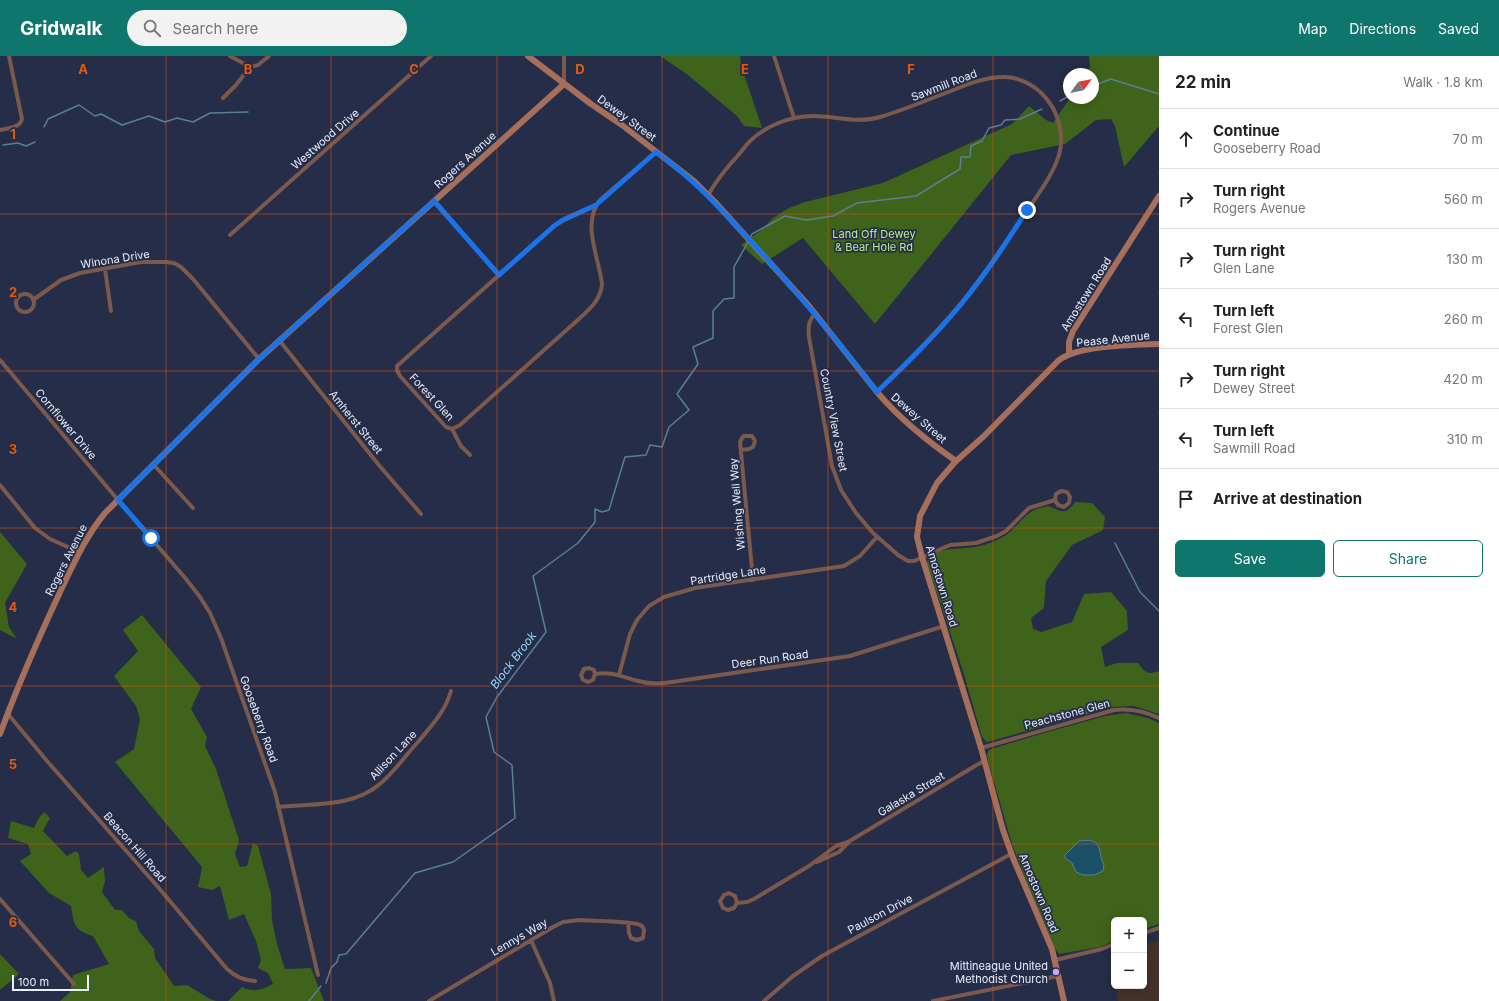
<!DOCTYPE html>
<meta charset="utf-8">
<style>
:root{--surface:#fff;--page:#f2f2f2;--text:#202124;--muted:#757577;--line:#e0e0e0;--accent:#0f766e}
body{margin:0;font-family:Inter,sans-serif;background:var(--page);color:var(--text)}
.controls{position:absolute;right:12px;bottom:12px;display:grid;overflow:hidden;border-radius:6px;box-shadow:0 2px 10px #0003}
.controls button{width:36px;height:36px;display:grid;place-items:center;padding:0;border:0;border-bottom:1px solid var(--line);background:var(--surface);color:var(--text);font:20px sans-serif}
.compass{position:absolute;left:1063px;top:12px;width:36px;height:36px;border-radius:50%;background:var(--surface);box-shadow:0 2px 10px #0003;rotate:57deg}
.scale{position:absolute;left:12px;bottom:10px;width:77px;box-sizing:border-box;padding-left:4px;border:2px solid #e9eefc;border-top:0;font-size:11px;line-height:14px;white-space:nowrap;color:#e9eefc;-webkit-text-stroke:3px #252d48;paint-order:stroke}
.stop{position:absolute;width:12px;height:12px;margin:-9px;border:3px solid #1a73e8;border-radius:50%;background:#fff}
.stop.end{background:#1a73e8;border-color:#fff;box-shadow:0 1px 4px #0008}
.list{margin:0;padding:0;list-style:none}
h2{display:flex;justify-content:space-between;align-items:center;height:52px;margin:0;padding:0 16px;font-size:17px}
h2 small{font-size:13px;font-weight:400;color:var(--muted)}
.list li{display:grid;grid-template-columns:26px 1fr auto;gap:12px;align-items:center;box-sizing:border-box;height:60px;padding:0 16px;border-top:1px solid var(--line)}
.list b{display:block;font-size:15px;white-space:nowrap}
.list p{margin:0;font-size:13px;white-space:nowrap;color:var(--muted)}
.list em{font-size:13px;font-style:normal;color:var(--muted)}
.actions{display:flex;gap:8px;padding:12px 16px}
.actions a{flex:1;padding:9px 0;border:1px solid var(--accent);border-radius:6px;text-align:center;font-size:14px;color:var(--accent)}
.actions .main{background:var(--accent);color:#fff}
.icon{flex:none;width:22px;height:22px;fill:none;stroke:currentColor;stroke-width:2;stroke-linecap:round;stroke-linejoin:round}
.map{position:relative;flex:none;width:1159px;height:945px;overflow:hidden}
header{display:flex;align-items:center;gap:24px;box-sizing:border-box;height:56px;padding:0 20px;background:var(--accent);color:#fff}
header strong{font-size:19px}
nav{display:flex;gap:22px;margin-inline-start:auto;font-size:14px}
.search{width:280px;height:36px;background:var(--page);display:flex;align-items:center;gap:10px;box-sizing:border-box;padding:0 14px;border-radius:22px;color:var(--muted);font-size:15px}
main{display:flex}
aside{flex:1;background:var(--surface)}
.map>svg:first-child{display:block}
.education{fill:#44322a}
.green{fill:#3f631a}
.water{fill:#1c5067;stroke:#5a7f94}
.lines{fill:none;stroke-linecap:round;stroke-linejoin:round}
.stream{stroke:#5a7f94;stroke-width:1.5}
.street{stroke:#7b594c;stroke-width:4}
.secondary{stroke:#a56f5b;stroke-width:6}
.route{stroke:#1a73e8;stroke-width:5}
.grid{fill:none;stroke:#e8590c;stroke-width:1;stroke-opacity:0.55}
.poi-dot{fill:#bea9f5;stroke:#252d48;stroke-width:1.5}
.labels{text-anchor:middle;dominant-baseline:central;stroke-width:3.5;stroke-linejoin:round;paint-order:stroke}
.street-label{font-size:11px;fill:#e9eefc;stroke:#252d48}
.park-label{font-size:11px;fill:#baf08c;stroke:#252d48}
.poi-label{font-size:11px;fill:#e9eefc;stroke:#252d48;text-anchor:end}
.water-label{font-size:12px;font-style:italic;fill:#91d6f9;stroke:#252d48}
.grid-label{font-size:13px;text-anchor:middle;font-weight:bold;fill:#e8590c;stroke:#252d48;stroke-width:3.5;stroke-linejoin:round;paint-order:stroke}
</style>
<header>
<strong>Gridwalk</strong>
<div class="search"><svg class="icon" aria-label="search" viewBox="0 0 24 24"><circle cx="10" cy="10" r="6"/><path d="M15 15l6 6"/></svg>Search here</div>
<nav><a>Map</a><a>Directions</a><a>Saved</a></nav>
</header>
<main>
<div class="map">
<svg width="1159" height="945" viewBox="0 0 1159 945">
<rect width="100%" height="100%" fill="#252d48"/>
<!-- education -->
<path class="education" d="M1159 884V945H1118L1115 930H1144V889Z"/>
<!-- green -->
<path class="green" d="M660 0H740L741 9 762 72 744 70 737 60 688 19Z
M1089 0H1159V70L1124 111 1115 70 1111 63 1096 64 1065 88 1011 99 875 268 803 182 762 208 741 189 760 175 773 162 789 152 805 146 883 127 1012 68 1029 50 1046 64 1053 67 1070 42H1093V18H1086L1090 11Z
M1075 446 1092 447 1105 461 1103 474 1072 489 1046 525 1044 552 1031 562 1033 573 1041 576 1072 566 1084 538 1111 536 1127 555 1128 574 1101 591 1105 611 1117 607H1138C1146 617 1146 619 1159 615V658L1134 650 1113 651 987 686 982 681 963 615 927 507 928 503C940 490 959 494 975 491 981 490 987 488 993 486 1001 482 1008 479 1014 472 1026 460 1031 452 1049 450 1061 456 1066 459 1075 446Z
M0 476 27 508 5 547 9 571 17 583 0 574Z
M142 559 201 631 191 653 207 681 205 690 216 713 239 784 235 798 240 811 247 810 253 787 258 790 271 838 272 864 277 888 285 913 311 912 324 945H228L242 931C253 937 262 934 273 928L268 917 258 912 261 904 256 885 244 858 229 864 220 830 212 834 198 831 202 811 115 706 134 693 140 663 136 650 114 620 138 595 123 574Z
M1126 657 1148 662 1159 667V868L1144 873V864H1114V885L1100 891 1059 898 1056 894 1025 822 1012 788 988 705 987 698 989 694 994 692 1044 677 1105 660Z
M44 756 50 762 43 775 67 800 76 795 79 798 81 814 88 822 104 811 105 825 102 836 115 854H122L129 862 136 865 139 875 154 893 155 902 174 930 187 929 210 943 216 945H60L70 936 73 919 109 908 93 880C74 874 74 869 71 850L49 837 20 805 31 798 28 788 8 782 11 765 34 772 38 763Z
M0 898 19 918 0 934Z"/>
<!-- water -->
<path class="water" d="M1079 785C1082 785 1090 784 1092 785 1103 788 1098 801 1104 808L1103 815 1094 819H1083L1076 816 1072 807 1065 802V799Z"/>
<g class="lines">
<!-- stream -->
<path class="stream" d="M1093 30 1111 23 1159 38
M1060 45 1069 40
M44 71 48 63 79 49 95 60 101 58 122 69 149 60 165 66 177 62 193 66 210 57 248 56
M3 89 18 87 26 90 35 86
M750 182 752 178 785 160 806 164 833 160 857 147 916 140 960 113 961 101H970L971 90 982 85 989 72 1001 69 1005 64 1020 63 1042 53
M1115 487 1140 536 1159 555
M326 927 331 912 337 906 339 899 346 898 415 817 453 806 515 762 512 709 494 696 486 661 497 641 546 576 533 520 578 487 595 466V453L602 456 609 454 625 401 646 399 650 389 662 391 669 371 689 354 677 338 698 308 693 291 713 282V255L724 243 734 242V211L748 186
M309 945 321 930"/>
<!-- street -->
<path class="street" d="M230 0 250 11
M774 0 794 62
M564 28V0
M223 42 236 29 250 11 258 9 269 0
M0 74C8 72 20 72 22 63L9 0
M708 140C714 127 723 117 732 106 738 100 743 93 749 86 765 70 790 60 813 60 836 60 857 68 880 61 904 54 927 44 951 35 968 28 985 21 1004 21 1022 21 1039 32 1049 46 1060 61 1064 82 1059 99 1052 121 1037 139 1025 158 1005 188 985 218 962 246 936 278 906 307 877 336
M434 145 499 219
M596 149 563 164 554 170 397 310V314L400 320 446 371 452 373 460 369 580 262C591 252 600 244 602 229 600 203 580 167 601 143L656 96
M230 179 431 0
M105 213 111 255
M16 247a9 9 0 1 1 18 0a9 9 0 1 1-18 0Z
M33 244 61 224 80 217 141 206H165L174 207 181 211 193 223 259 303
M816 257C808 264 808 272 809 281L832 410 841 434 856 457 873 477 898 499 908 505H914L950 489 976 487 997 480 1006 475 1029 452 1055 444 1058 449 1064 451 1069 447 1070 441 1067 436 1061 435 1056 438 1055 444
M279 284 378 408 421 458
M0 304 118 444 186 523 200 541 210 557 221 582 275 736 318 919
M452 373 461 390 470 399
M741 394 749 393 753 391 755 385 752 380H744L742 382 740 386 753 524
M153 408 193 452
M0 429 35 472 50 483 79 496
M595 618 593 624 588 626 583 624 581 619 584 613 589 612 594 614 595 618C612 615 623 621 638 625 649 628 661 628 672 626L850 600 944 570
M619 619 630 578 637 564 649 550 664 541 695 532 844 510 860 500 877 481
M8 658 47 705 158 831 227 913C236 921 243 924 255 925
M981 692 1114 654C1130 652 1144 655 1159 662
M278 751C313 747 353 752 381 727 395 715 405 700 418 686 431 670 445 656 451 635
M817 806 839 796 848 787
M0 843 74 928
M737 847 734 852 728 854 723 852 720 845 724 839 729 837 735 840 737 847 747 846 754 843 809 810 836 790 848 786 975 710 984 705
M1144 877 1159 872
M531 884 550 927 554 945
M1055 904 1102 893 1114 888
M429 945 553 871 563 866 579 864C590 865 633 865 640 869 643 870 643 871 644 874L643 882 637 884 631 882 629 877 628 868
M764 945 793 920 822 900 1011 798
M933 945 1058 920"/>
<!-- secondary -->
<path class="secondary" d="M528 0 591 48 622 69 694 125 715 146 809 250 877 336C900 363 927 385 956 405
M1069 298V286L1073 275 1159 140
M0 678C18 629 39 581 61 534 74 507 86 480 105 457L259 303 564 28
M1064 945 1052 893 1013 802 1003 774 981 692 922 501 917 481 920 460 937 427 955 406 984 380 1058 305C1077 289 1133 289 1159 288"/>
</g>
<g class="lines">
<!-- route -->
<path class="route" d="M151 482 118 444 259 303 434 145 499 219 554 170 563 164 596 149 656 96C690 120 718 150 746 180 793 231 835 281 877 336 906 308 936 279 962 247 986 218 1007 186 1027 154"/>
</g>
<!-- grid -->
<path class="grid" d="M166 0V945M331 0V945M497 0V945M662 0V945M828 0V945M993 0V945M0 158H1159M0 315H1159M0 472H1159M0 630H1159M0 788H1159"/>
<!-- markers -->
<circle class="poi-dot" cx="1056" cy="916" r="4"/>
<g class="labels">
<!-- street labels -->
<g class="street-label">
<text transform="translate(944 29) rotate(-21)">Sawmill Road</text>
<text transform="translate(627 62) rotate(36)">Dewey Street</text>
<text transform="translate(325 83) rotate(-41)">Westwood Drive</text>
<text transform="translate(465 104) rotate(-42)">Rogers Avenue</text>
<text transform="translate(115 203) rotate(-9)">Winona Drive</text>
<text transform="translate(1086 238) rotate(-58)">Amostown Road</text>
<text transform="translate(1113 283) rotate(-6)">Pease Avenue</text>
<text transform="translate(432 341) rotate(47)">Forest Glen</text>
<text transform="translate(919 362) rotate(41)">Dewey Street</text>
<text transform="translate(834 364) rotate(79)">Country View Street</text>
<text transform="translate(356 366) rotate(51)">Amherst Street</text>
<text transform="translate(66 368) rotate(50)">Cornflower Drive</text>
<text transform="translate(737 448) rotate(-95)">Wishing Well Way</text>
<text transform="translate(66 504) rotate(-63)">Rogers Avenue</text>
<text transform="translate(728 519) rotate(-9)">Partridge Lane</text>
<text transform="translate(942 530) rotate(73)">Amostown Road</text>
<text transform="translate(770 603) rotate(-8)">Deer Run Road</text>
<text transform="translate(1067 658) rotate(-15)">Peachstone Glen</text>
<text transform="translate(259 663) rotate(70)">Gooseberry Road</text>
<text transform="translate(393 699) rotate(-47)">Allison Lane</text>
<text transform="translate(911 738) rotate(-31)">Galaska Street</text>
<text transform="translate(135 791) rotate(49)">Beacon Hill Road</text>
<text transform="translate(1039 837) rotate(67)">Amostown Road</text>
<text transform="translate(880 858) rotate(-28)">Paulson Drive</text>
<text transform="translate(519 881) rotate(-30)">Lennys Way</text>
</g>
<!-- park labels -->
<g class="park-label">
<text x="874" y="178">Land Off Dewey<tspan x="874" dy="13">&amp; Bear Hole Rd</tspan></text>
</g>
<!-- poi labels -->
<g class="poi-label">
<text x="1048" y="910">Mittineague United<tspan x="1048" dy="13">Methodist Church</tspan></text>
</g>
<!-- water labels -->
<g class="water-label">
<text transform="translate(513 604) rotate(-53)">Block Brook</text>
</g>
</g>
<g class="grid-label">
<text x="83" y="18">A</text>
<text x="248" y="18">B</text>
<text x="414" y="18">C</text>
<text x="580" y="18">D</text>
<text x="745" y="18">E</text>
<text x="911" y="18">F</text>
<text x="13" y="83">1</text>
<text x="13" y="241">2</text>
<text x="13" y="398">3</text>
<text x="13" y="556">4</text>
<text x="13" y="713">5</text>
<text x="13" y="871">6</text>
</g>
</svg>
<div class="controls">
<button>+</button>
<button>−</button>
</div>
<svg class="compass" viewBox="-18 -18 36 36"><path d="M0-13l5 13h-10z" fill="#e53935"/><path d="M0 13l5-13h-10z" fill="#757577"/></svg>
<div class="scale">100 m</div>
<div class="stop" style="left:151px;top:482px"></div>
<div class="stop end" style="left:1027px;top:154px"></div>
</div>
<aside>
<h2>22 min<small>Walk · 1.8 km</small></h2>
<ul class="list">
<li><svg class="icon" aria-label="ahead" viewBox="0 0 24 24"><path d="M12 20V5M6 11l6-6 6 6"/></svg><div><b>Continue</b><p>Gooseberry Road</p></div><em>70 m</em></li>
<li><svg class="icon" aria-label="right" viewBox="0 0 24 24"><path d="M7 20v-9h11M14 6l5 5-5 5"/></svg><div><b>Turn right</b><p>Rogers Avenue</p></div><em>560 m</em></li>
<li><svg class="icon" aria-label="right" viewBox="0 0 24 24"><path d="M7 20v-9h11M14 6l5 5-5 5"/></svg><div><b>Turn right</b><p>Glen Lane</p></div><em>130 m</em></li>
<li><svg class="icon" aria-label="left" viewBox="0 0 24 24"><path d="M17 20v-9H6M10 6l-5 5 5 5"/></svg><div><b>Turn left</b><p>Forest Glen</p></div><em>260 m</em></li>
<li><svg class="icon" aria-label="right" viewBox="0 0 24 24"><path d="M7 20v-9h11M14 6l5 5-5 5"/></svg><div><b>Turn right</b><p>Dewey Street</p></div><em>420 m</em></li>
<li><svg class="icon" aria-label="left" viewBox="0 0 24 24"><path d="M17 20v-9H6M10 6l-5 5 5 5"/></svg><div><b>Turn left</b><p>Sawmill Road</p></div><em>310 m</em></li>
<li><svg class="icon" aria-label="arrive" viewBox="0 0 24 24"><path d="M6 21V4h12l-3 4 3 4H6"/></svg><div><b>Arrive at destination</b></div></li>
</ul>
<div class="actions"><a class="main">Save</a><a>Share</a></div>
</aside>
</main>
